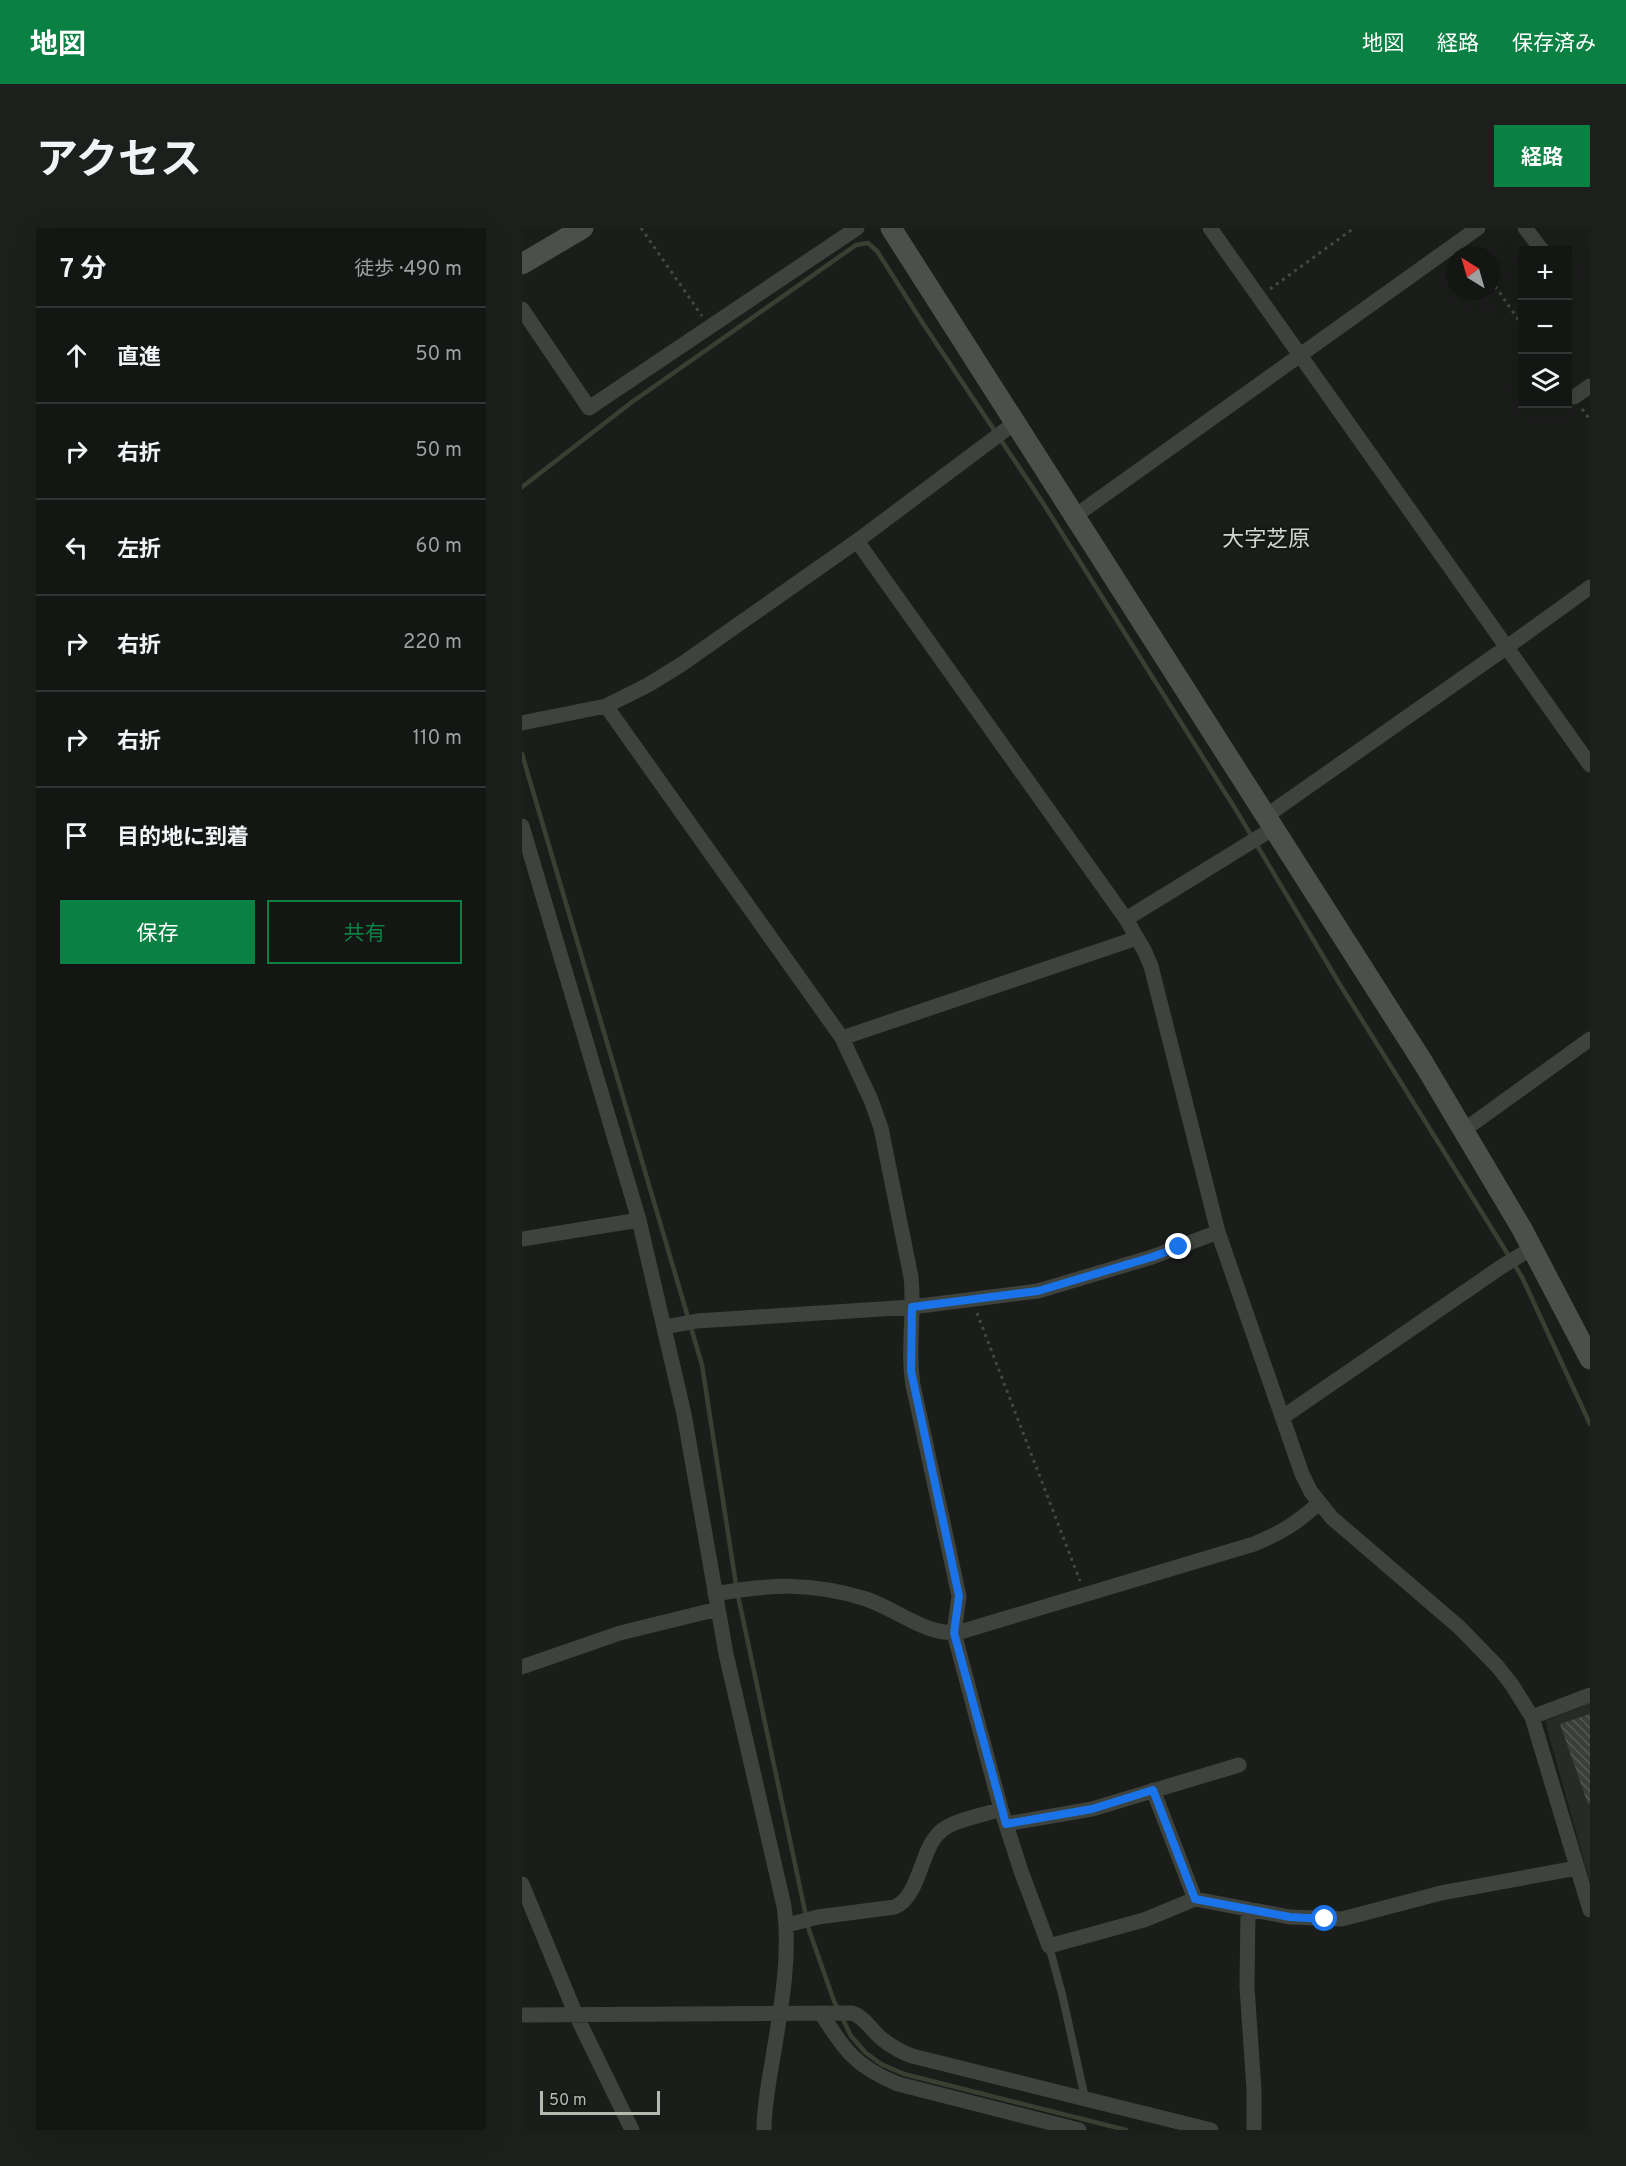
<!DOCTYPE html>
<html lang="ja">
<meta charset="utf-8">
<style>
:root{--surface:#141614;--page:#1d1f1d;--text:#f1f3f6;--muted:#9d9fa0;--line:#333534;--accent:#0b8043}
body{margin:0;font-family:Overpass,"Noto Sans JP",sans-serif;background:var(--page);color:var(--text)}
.controls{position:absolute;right:18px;top:18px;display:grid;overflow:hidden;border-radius:0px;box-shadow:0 6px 24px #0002}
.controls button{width:54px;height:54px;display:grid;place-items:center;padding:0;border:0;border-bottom:2px solid var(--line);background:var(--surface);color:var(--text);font:30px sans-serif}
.compass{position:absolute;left:924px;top:18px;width:54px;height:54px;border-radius:50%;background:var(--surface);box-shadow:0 6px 24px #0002;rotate:323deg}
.scale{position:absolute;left:18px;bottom:15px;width:120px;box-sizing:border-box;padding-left:6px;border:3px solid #b2bbae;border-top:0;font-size:16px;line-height:21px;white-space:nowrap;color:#b2bbae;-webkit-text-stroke:4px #161816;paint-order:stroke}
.stop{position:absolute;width:18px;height:18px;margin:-14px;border:4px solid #1a73e8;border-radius:50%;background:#fff}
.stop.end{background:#1a73e8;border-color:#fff;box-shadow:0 2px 6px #0008}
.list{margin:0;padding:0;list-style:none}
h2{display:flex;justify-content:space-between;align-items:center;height:78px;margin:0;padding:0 24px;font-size:26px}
h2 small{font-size:20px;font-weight:400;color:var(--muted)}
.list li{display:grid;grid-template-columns:39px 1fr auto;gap:18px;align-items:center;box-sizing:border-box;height:96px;padding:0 24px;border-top:2px solid var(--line)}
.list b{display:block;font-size:22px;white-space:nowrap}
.list em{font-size:20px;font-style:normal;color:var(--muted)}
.actions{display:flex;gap:12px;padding:18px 24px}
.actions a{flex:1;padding:14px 0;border:2px solid var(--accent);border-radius:0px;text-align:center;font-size:21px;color:var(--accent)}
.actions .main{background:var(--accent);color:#fff}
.icon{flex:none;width:33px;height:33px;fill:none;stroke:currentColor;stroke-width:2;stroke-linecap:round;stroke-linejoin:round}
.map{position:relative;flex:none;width:1068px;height:1902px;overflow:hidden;border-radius:0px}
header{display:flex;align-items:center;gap:36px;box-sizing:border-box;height:84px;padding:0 30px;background:var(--accent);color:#fff}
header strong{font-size:28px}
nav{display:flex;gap:33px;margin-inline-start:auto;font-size:21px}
.intro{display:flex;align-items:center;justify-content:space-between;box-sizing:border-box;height:144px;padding:0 36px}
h1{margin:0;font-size:42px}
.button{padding:15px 27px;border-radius:0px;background:var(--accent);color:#fff;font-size:21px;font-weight:700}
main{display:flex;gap:36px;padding:0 36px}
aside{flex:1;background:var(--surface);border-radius:0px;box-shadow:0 6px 24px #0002}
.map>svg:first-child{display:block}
.built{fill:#272a27}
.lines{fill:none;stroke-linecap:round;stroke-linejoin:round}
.stream{stroke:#394031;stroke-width:4.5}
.building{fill:url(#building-back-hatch)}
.path{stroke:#434842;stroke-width:3;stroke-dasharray:3 4.5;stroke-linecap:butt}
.lane{stroke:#3e433e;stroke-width:8}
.street{stroke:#3e433e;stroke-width:15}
.secondary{stroke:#4b514a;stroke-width:21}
.route{stroke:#1a73e8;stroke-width:8}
.labels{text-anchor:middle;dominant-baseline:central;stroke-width:4.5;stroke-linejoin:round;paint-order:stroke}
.quarter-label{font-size:22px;fill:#d1d7cf;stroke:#161816}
</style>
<header>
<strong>地図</strong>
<nav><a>地図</a><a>経路</a><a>保存済み</a></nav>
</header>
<div class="intro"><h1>アクセス</h1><a class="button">経路</a></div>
<main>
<aside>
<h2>7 分<small>徒歩 · 490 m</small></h2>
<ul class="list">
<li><svg class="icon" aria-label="ahead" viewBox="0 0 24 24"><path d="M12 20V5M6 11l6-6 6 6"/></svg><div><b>直進</b></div><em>50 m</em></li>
<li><svg class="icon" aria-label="right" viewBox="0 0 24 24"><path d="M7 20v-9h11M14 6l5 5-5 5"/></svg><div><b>右折</b></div><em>50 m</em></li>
<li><svg class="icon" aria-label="left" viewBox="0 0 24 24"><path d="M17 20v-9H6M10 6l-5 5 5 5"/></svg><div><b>左折</b></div><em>60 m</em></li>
<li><svg class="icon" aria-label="right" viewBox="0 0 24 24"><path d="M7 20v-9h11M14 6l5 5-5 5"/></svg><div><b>右折</b></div><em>220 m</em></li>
<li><svg class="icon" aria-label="right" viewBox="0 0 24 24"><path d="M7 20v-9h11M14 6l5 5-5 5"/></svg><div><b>右折</b></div><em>110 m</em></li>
<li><svg class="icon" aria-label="arrive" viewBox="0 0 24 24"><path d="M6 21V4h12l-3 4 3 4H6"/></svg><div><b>目的地に到着</b></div></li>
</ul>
<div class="actions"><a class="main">保存</a><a>共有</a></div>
</aside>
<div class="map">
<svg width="1068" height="1902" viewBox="0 0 1068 1902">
<defs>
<pattern id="building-back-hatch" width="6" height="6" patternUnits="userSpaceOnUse" patternTransform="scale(1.5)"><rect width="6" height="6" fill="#3b3e3b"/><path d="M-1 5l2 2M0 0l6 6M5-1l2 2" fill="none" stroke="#555855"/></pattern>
</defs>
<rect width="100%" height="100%" fill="#1b1d1b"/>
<!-- built -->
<path class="built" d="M1068 1475V1654L1023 1493Z"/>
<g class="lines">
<!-- stream -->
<path class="stream" d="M0 259 110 174 334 17 346 15 355 23 402 97 521 275 714 582 817 755 1000 1049 1068 1196
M0 526 180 1137 215 1363 287 1702 312 1773 329 1808 344 1825 359 1836 382 1846 604 1902"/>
</g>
<!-- building -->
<path class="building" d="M1068 1486V1576H1066L1038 1496Z"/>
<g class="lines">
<!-- path -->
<path class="path" d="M119 0 180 88
M969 52 1000 97
M748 61 832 0
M1060 181 1068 192
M455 1085 558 1353"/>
<!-- lane -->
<path class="lane" d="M527 1718 540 1766 563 1870"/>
<!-- street -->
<path class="street" d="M688 0 1068 537
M1003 0 1020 22
M0 81 67 180 335 0
M1052 169 1068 158
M553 288 956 0
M335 313 604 691 622 722 629 738 696 1004 780 1246 789 1264 810 1290 937 1399 976 1439 990 1457 1010 1489 1068 1682
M84 478 320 810 349 872 359 900 389 1049C393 1085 385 1121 391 1157L437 1368 432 1405 479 1581 499 1643 527 1718 622 1692 673 1671
M0 495 84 478 126 457 160 436 335 313 494 194
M744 588 985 419 1068 359
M0 598 117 992 162 1186 204 1426 262 1678C269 1727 259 1780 251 1829 247 1853 242 1877 242 1902
M604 691 752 600
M320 810 615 710
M942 902 1068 811
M0 1011 117 992
M143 1099 175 1093 390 1079 516 1063 630 1029 696 1004
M761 1189 979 1039 1010 1020
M193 1366C249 1356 289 1354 344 1371 375 1381 405 1409 438 1404L732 1316C759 1305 775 1295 797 1275
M0 1439 98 1405 196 1381
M1010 1489 1068 1467
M631 1562 673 1671 768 1689 820 1691 919 1665 1055 1640
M484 1596 570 1581 717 1537
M0 1656 54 1787 110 1902
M726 1681 725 1759 732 1862V1902
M265 1697 296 1689 373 1679C398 1668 398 1622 418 1604 430 1592 462 1587 479 1581
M299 1785C322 1822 334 1839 376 1856L557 1902
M0 1787 330 1785C343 1789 349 1802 360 1811 369 1818 379 1824 390 1828L689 1902"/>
<!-- secondary -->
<path class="secondary" d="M369 0 902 836 1000 1001 1068 1131
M0 36 61 0"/>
</g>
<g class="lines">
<!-- route -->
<path class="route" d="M657 1019 630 1029 516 1063 390 1079 389 1143 437 1368 432 1405 484 1596 570 1581 631 1562 673 1671 768 1689 803 1691"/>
</g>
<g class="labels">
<!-- quarter labels -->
<g class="quarter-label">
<text x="744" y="312">大字芝原</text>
</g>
</g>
</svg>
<div class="controls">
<button>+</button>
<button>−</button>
<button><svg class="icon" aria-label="layers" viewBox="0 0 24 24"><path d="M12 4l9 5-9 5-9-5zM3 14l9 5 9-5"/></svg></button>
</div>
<svg class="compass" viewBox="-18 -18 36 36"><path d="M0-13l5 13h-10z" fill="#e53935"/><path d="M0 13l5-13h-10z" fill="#9d9fa0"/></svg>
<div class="scale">50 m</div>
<div class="stop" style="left:803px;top:1691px"></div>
<div class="stop end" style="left:657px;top:1019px"></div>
</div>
</main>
